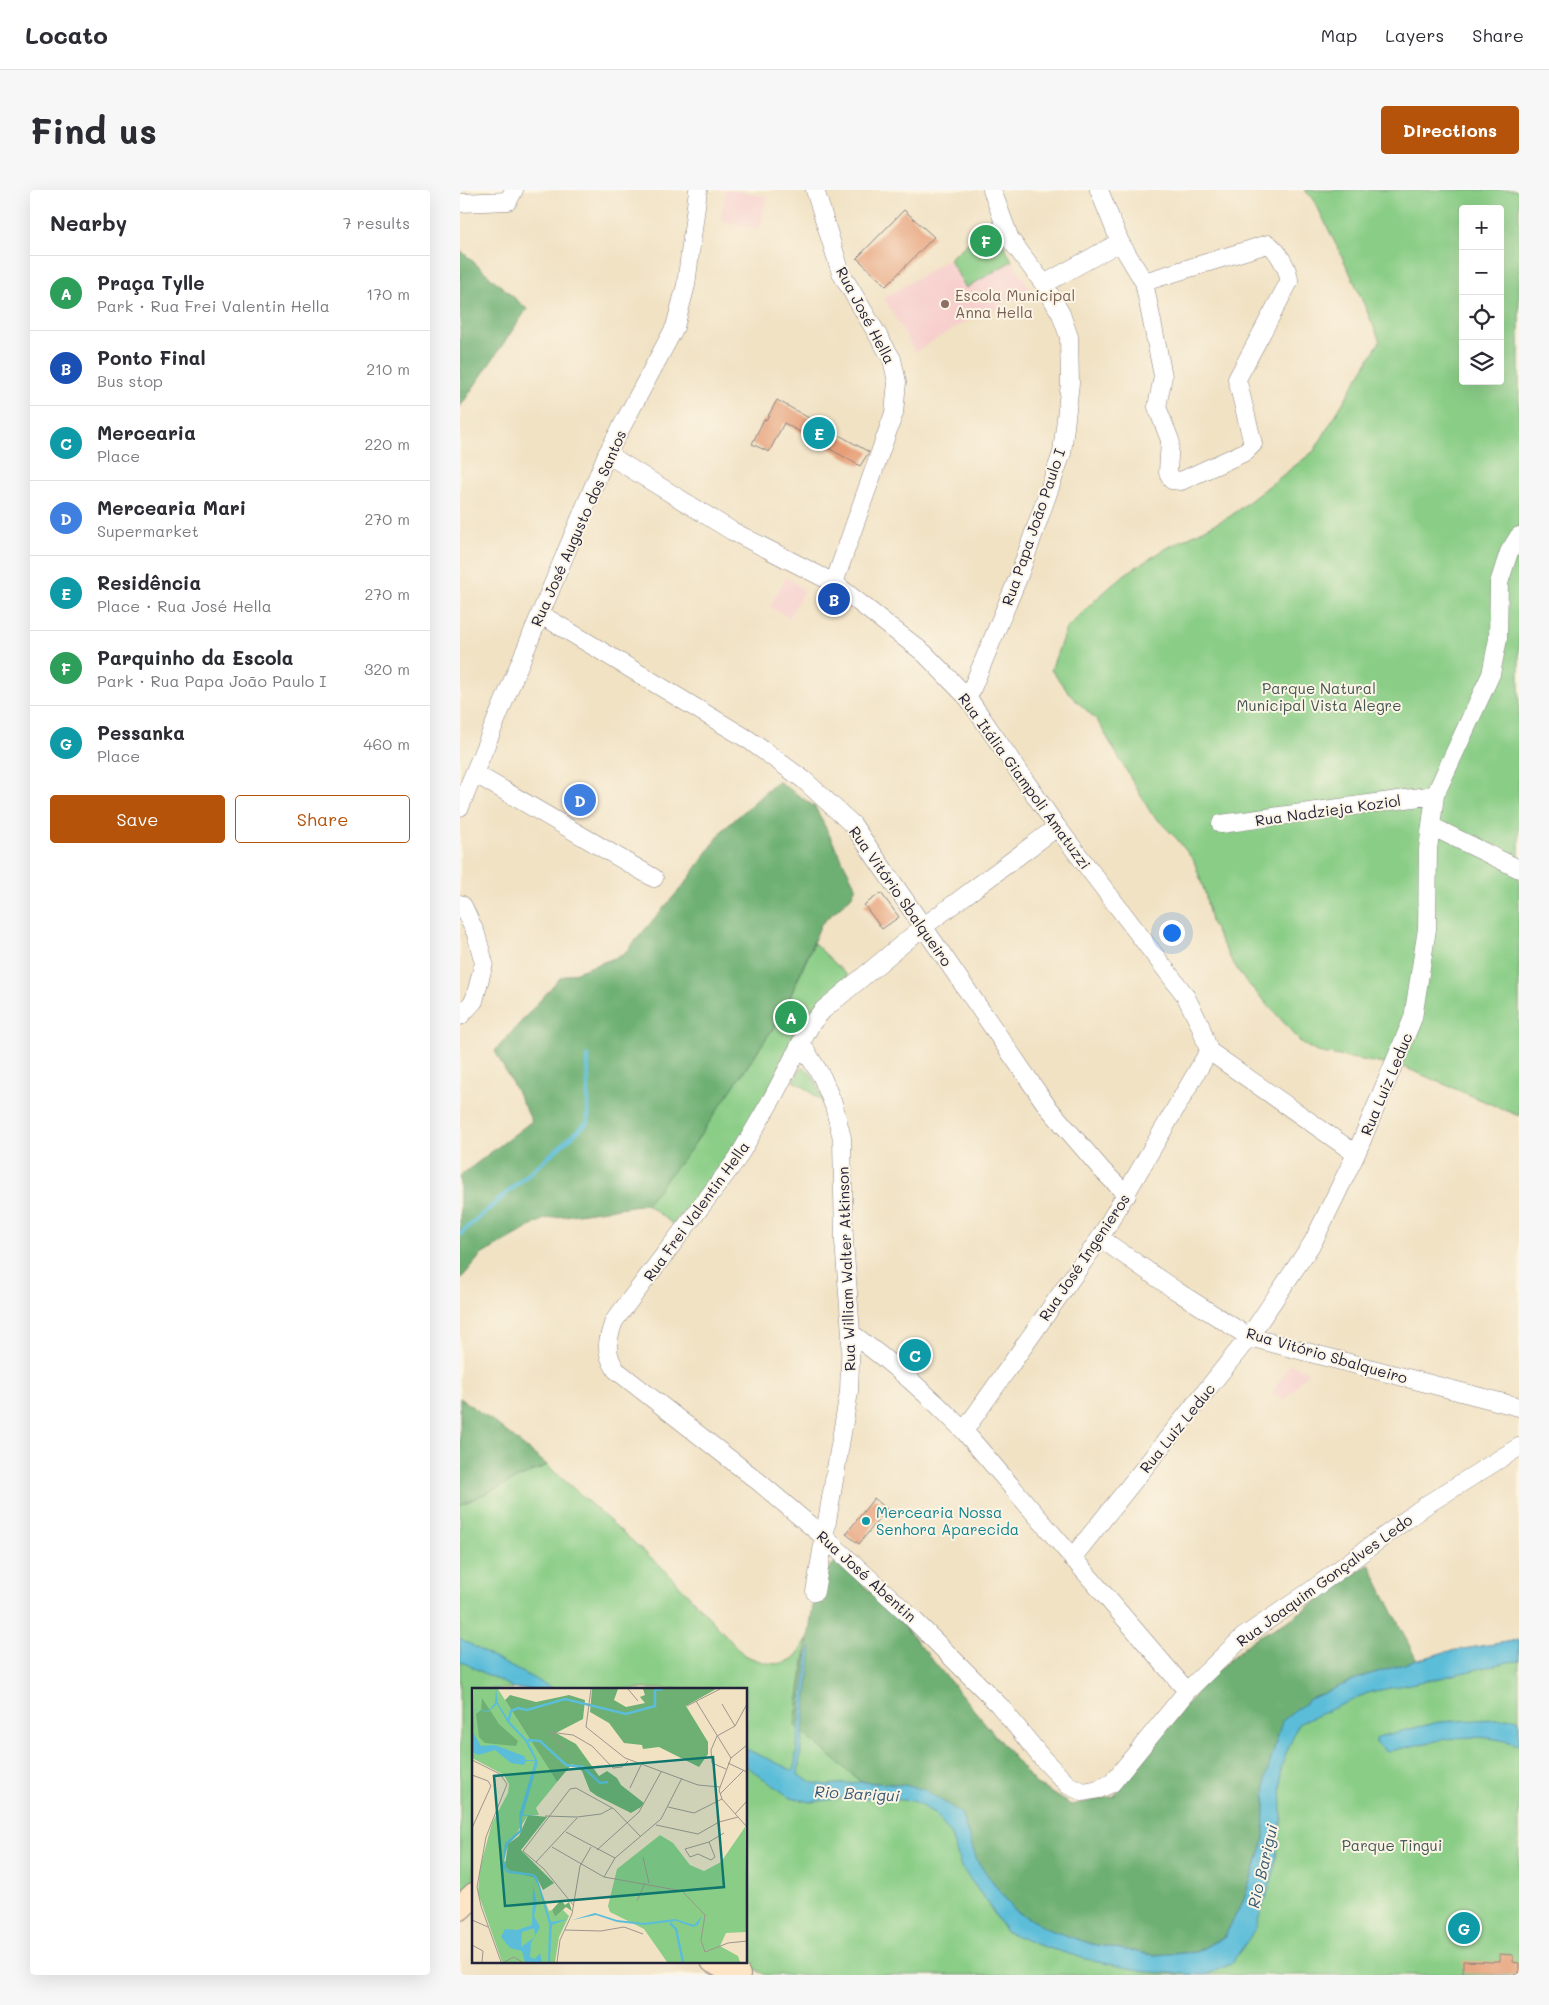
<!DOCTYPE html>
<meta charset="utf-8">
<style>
:root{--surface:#fff;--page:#f7f7f7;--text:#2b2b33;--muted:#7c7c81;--line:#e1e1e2;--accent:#b45309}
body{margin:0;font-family:Mali,sans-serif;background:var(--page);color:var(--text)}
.controls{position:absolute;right:15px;top:15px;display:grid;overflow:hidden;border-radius:5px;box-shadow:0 5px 20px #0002}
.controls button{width:45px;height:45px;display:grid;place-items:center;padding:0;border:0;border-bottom:1px solid var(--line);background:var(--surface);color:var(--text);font:25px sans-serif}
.you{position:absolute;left:711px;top:742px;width:18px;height:18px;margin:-12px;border:4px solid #fff;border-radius:50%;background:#1a73e8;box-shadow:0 0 0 8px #1a73e833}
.badge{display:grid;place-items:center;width:32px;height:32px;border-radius:50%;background:var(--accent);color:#fff;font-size:16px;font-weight:700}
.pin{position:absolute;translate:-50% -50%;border:2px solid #fff;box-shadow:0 1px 5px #0006}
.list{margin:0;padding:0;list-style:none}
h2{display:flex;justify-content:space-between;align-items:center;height:65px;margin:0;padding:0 20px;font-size:21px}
h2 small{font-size:16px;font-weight:400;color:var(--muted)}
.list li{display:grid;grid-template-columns:32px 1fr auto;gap:15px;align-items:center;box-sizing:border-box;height:75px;padding:0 20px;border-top:1px solid var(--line)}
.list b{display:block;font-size:19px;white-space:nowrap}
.list p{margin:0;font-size:16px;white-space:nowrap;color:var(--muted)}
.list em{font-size:16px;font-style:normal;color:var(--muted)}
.actions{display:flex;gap:10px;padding:15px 20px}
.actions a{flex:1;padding:11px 0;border:1px solid var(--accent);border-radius:5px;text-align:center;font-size:18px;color:var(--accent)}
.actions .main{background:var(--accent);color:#fff}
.icon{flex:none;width:28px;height:28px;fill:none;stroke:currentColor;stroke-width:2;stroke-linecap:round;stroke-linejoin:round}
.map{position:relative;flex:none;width:1059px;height:1785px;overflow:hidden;border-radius:5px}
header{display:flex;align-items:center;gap:30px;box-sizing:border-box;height:70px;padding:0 25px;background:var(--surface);border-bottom:1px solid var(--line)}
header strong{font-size:24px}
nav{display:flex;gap:28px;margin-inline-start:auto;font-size:18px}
.intro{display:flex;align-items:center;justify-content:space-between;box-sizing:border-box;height:120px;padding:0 30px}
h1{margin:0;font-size:35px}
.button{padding:12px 22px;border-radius:5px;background:var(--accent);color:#fff;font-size:18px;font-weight:700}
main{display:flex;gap:30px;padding:0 30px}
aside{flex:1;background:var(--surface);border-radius:5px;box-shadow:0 5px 20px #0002}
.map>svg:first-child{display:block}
.built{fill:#f7d0ce}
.green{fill:#89cd86;stroke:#567860;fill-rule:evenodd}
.forest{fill:#6eb073;stroke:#486957}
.water{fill:#5bbdd9;stroke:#3e708a}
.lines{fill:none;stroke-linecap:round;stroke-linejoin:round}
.stream{stroke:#5bbdd9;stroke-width:4.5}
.building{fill:#e69f77}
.street-casing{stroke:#8a8280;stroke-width:19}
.secondary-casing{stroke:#8a8280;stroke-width:26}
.street{stroke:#fff;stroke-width:18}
.secondary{stroke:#fde5c5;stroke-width:24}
.education-dot{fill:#8d6e63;stroke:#fcf5e5;stroke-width:2}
.culture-dot{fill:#0f9aa8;stroke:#fcf5e5;stroke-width:2}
.labels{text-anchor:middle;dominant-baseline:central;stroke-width:4;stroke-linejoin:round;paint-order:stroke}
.education-label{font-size:15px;fill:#785e54;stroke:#fcf5e5;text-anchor:start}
.street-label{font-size:15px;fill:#22223b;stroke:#fcf5e5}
.park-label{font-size:15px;fill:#415552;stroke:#fcf5e5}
.culture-label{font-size:15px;fill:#0d838f;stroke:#fcf5e5;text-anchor:start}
.water-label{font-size:16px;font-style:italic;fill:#365872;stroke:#fcf5e5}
.inset-river{fill:none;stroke:#5bbdd9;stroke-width:2.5}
.inset-road{fill:none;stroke:#9e958d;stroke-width:1}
.view{fill:#0f766e;fill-opacity:0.15;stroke:#0f766e;stroke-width:2.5}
.inset-edge{fill:none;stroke:#22223b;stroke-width:2.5}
</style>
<header>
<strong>Locato</strong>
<nav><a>Map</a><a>Layers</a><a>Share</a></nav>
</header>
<div class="intro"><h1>Find us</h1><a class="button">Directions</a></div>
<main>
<aside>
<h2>Nearby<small>7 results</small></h2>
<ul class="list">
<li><span class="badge" style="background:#2e9e5b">A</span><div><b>Praça Tylle</b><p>Park · Rua Frei Valentin Hella</p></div><em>170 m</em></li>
<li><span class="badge" style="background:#1a4fb4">B</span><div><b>Ponto Final</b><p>Bus stop</p></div><em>210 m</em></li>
<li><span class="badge" style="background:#0f9aa8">C</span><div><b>Mercearia</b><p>Place</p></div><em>220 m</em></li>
<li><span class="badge" style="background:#3f7fe0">D</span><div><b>Mercearia Mari</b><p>Supermarket</p></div><em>270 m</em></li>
<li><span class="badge" style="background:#0f9aa8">E</span><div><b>Residência</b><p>Place · Rua José Hella</p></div><em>270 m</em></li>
<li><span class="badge" style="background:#2e9e5b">F</span><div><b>Parquinho da Escola</b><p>Park · Rua Papa João Paulo I</p></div><em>320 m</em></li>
<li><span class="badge" style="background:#0f9aa8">G</span><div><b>Pessanka</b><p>Place</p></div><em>460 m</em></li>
</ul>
<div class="actions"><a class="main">Save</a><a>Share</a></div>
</aside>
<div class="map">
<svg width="1059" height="1785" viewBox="0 0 1059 1785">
<rect width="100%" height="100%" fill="#fcf5e5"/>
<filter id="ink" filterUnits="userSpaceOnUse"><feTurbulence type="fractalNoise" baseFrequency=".02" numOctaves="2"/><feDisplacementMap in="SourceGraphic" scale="10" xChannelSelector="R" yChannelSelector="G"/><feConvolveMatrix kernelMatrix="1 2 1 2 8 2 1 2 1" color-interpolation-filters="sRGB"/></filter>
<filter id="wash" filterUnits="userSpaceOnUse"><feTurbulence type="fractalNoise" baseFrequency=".0096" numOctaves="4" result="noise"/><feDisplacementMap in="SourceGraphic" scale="20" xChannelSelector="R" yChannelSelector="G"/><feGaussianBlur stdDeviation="1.12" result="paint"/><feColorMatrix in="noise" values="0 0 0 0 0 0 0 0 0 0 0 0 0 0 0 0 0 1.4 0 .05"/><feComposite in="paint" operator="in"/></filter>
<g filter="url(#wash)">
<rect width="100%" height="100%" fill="#f1e2c4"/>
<!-- built -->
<path class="built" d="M265 0H274L307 7 299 40 261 31Z
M489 69 506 98 552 71 569 98 528 123 525 120 455 162 424 108Z
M326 387 344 400 329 428 310 417Z
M830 1174 848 1182 825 1210 812 1203Z"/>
<!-- green -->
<path class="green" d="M844 0H1059V926L946 878 857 862 841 853 828 837 783 788 770 768 751 732 745 703 734 671 717 649 691 623 637 530 612 507 591 480 606 439 634 411 665 384 707 358 769 327 854 261 920 151 892 87 853 8ZM1003 19H1040V191H1003Z
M533 32 552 71 506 98 489 69Z
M354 753 388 786 340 830 309 900 271 963 213 1034 186 1014 281 886 322 825Z
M342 877C354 881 359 901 364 913L343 896 333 891Z
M87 1275 206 1381 283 1464C299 1472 321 1480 336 1466 340 1461 343 1454 347 1449L335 1536 401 1592 444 1595 632 1754 694 1765 765 1746 783 1711 804 1651 806 1587 822 1531 904 1486 985 1462 1059 1450V1785H305L283 1771H286V1499H14V1695L0 1701V1315Z"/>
<!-- forest -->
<path class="forest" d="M0 60 67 119 0 217Z
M318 591 355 617 396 697 391 707 361 734 322 825 231 959 186 1014 84 1029 21 1065 0 1090V986L72 931 35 861 100 788 163 765 227 691 263 640Z
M0 1208 38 1235 87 1275 0 1315Z
M375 1372 395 1387 433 1423 575 1593 611 1615 654 1606 746 1490 794 1449 828 1431 909 1374 957 1471 904 1486 850 1509 806 1587 804 1651 783 1711 765 1746 736 1762 694 1765 632 1754 587 1739 554 1720 517 1671 501 1623 444 1595 401 1592 335 1536 355 1402 364 1384Z"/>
<!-- water -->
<path class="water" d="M0 1448 28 1465 94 1499H56L0 1471Z
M1059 1450V1471L1048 1472 980 1488 910 1502 838 1534 821 1577 822 1627 814 1682 795 1740 771 1774 746 1785 690 1782 633 1771 575 1754 545 1741 527 1712 501 1677 490 1643 474 1623 453 1611 421 1608H384L351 1612 331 1608 286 1576V1559L334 1581 349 1458H352L338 1585 354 1593 366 1595 401 1592 444 1595 465 1600 501 1623 517 1671 554 1720 587 1739 632 1754 694 1765 736 1762 765 1746 783 1711 804 1651 806 1587 822 1531 850 1509 904 1486 985 1462Z
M1054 1528 1059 1530V1555C1013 1539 976 1551 930 1561L925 1560 916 1553V1549L921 1546 979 1532Z"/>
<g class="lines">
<!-- stream -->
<path class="stream" d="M0 1044 128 932V866"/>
</g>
<g id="blocks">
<!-- building -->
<path class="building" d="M444 20 474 47 426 96 397 68Z
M317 210 409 262 400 276 324 233 309 262 292 254 304 229 306 230Z
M421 703 439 727 422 739 404 715Z
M455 1155 465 1162 454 1176 444 1167Z
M414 1308 427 1319 399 1354 386 1344Z
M1040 1764 1053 1765V1772L1059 1773V1785L1003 1783V1771L1033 1772V1771H1040Z"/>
</g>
</g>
<g filter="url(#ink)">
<use href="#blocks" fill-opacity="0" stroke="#8a8280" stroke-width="1"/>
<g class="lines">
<!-- street casing -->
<g class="street-casing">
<path id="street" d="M355 0 381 83 432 169 437 192 434 223 374 393
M639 0 660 52 684 92 703 186 697 217 710 250 708 282 712 290 721 291 785 262 793 254 777 189 829 92C830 81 817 59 808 54L684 92
M0 13 48 11 54 0
M584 94 660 52
M147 264 272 341 374 393 464 463 508 508 597 637 725 805 740 835 749 861 896 964
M80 424 289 550 344 590 393 635 587 916 642 980 667 1005
M508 508 558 388 602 263 610 193 609 147 601 124 584 94 550 49 532 0
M14 583 194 688
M0 617 147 264 215 137 226 95 238 0
M761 634 975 605
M971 636 1059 679
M597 637 463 737 363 820 351 834 313 907 277 969 154 1131C147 1151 144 1161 156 1180L299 1292 365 1348 445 1421 539 1515 582 1568 608 1595 623 1602 639 1599 652 1593 727 1501 783 1447 849 1402 966 1315 1059 1257
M0 714 3 716 16 744 24 773 14 811 0 826
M341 853 362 887 374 916 382 948 384 1051 391 1143 389 1202 355 1402
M640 1048 715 1100 789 1147 1059 1217
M391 1143C432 1173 469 1205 504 1241L727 1501
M504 1241 640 1048 749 861
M612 1368 789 1147 853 1052 896 964 953 828 967 739 968 659 975 605 1031 484 1038 449 1039 393 1049 362 1059 346"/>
</g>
<!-- secondary casing -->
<g class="secondary-casing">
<path id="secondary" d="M0 1718 14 1705
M253 1771 278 1785"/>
</g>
<!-- street -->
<use href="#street" class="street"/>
<!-- secondary -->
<use href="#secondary" class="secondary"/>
</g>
</g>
<!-- markers -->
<circle class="education-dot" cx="485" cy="114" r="5"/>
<circle class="culture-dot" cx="406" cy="1331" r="5"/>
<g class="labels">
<!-- education labels -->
<g class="education-label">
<text x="495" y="105">Escola Municipal<tspan x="495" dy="17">Anna Hella</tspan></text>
</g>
<!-- street labels -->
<g class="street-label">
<text transform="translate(406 125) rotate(62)">Rua José Hella</text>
<text transform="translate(573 337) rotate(-71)">Rua Papa João Paulo I</text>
<text transform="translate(118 338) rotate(-66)">Rua José Augusto dos Santos</text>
<text transform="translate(565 591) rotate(54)">Rua Itália Giampoli Amatuzzi</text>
<text transform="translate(868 620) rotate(-8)">Rua Nadzieja Koziol</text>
<text transform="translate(441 706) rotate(55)">Rua Vitório Sbalqueiro</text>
<text transform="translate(926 894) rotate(-67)">Rua Luiz Leduc</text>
<text transform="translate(236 1021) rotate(-54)">Rua Frei Valentin Hella</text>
<text transform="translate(624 1067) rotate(-56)">Rua José Ingenieros</text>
<text transform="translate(386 1079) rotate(-92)">Rua William Walter Atkinson</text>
<text transform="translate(867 1165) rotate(16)">Rua Vitório Sbalqueiro</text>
<text transform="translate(717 1238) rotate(-51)">Rua Luiz Leduc</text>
<text transform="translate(407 1386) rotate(42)">Rua José Abentin</text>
<text transform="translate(864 1390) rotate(-36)">Rua Joaquim Gonçalves Ledo</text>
</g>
<!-- park labels -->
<g class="park-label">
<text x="859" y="498">Parque Natural<tspan x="859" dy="17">Municipal Vista Alegre</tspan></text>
<text x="932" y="1655">Parque Tingui</text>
</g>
<!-- culture labels -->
<g class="culture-label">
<text x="416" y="1322">Mercearia Nossa<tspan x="416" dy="17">Senhora Aparecida</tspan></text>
</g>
<!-- water labels -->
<g class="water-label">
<text transform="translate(397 1603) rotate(3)">Rio Barigui</text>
<text transform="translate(802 1676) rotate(-77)">Rio Barigui</text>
</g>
</g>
<!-- overview -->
<g transform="translate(12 1498)">
<rect width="275" height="275" fill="#f1e2c4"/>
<path d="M2 1H26L85 94 64 120 67 127H56L32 165V173L62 186 77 223 80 222 83 229 91 222 97 228 87 249 83 274H30L6 205 8 180 20 135 36 105 37 96 32 87 0 70ZM273 139 275 244 254 245 248 258 266 268 268 274H195L172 241 138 224 136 218 145 181 188 147 201 155 218 177 232 183 249 174Z" fill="#89cd86"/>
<path d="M120 1H146L142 12 154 19 173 15 168 9 173 7 171 1H244L214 18 236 54V66L227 79 187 59 171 61 170 57 152 55 137 35 118 24ZM38 7 64 14 97 7 113 12 111 31 84 45 104 56 127 88 135 83 145 90 149 97 172 115 169 119 159 125 125 108 118 103 110 83 100 76 85 94 33 12ZM10 10 27 36 46 53 44 58 13 55 7 49 4 26 9 22ZM56 127 75 129 49 162 82 195 71 202 65 190 39 184 33 178 36 156 47 148ZM89 212 93 217 97 214 100 223 94 219 83 229 80 222Z" fill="#6eb073"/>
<path d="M24 1 26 15 37 33 56 53 66 74 51 127 66 128H50V143L36 156 32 173 35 182 62 186 65 189 79 234 96 231 80 237 78 274H76L77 236 66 197 61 188 36 185 30 179 33 155 48 142 47 127 63 73H54L52 77 39 75 23 62 7 67 0 64V43L9 58 23 57 52 68 54 72H63L53 53 36 35 25 16 16 24 0 21 16 23 23 15ZM61 198 65 215 62 228 68 239 59 255 58 269 63 271 68 265 70 274H53L50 263 38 260 29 249 33 241 45 242 60 237ZM62 240 63 249 49 259 50 244ZM123 225 145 232 172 235 203 231 222 237 230 228 226 237 221 239 204 233 172 237 145 234 124 227 100 232Z" fill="#5bbdd9" fill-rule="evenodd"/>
<path class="inset-river" d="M36 34 39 23 46 20 55 22 93 11 154 26 183 18V2L191 1M56 52 68 53 94 77 111 79 128 95 136 94M198 235 204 241 211 274"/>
<path class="inset-road" d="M119 1 114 39 153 70 226 97 248 99M156 1 166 13M224 13 259 70M250 16 263 38M215 18 248 1M275 57 259 70 247 102 250 111 275 139M93 62 77 44 101 47 120 58 141 80 150 79 156 73M0 72 28 86 35 96 14 149 5 199 9 218 29 274M256 75 275 84M254 81 240 75 239 62 245 48 263 38 275 16M0 87 16 93 19 98 0 140M158 100 169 77M248 106 272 82M196 119 222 125 250 111M263 126 275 113M73 128 105 129 129 126 140 120M184 137 226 146 247 134 266 129M94 144 143 170M237 154 243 169 239 172 226 166 218 169 213 161 237 154 252 145M80 159 132 189 210 203 233 227 229 252 233 264 256 255 275 253M125 162 167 124 189 84M171 169 177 195M64 174 105 130M132 189 143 170 189 131 210 90M165 213 173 195M102 218 72 181 51 163 98 101 104 100 142 121 169 149M0 232 16 239M93 242 129 243 152 239 171 246M0 257 11 263 10 274M32 274 42 269 50 274M85 274 88 252 100 226 108 178 119 159"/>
<path class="view" d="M241 69 252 199 33 218 22 88Z"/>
<rect width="275" height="275" class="inset-edge"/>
</g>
</svg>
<div class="controls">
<button>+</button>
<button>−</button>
<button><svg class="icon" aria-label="locate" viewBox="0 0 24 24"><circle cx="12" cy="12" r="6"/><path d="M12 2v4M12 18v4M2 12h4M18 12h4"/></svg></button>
<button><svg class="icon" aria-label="layers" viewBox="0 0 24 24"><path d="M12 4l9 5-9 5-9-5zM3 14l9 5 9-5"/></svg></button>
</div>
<div class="you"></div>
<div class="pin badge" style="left:331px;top:827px;background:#2e9e5b">A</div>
<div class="pin badge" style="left:374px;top:409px;background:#1a4fb4">B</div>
<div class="pin badge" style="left:455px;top:1165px;background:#0f9aa8">C</div>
<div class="pin badge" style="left:120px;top:610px;background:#3f7fe0">D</div>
<div class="pin badge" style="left:359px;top:243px;background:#0f9aa8">E</div>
<div class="pin badge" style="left:526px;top:51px;background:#2e9e5b">F</div>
<div class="pin badge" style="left:1004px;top:1738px;background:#0f9aa8">G</div>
</div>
</main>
